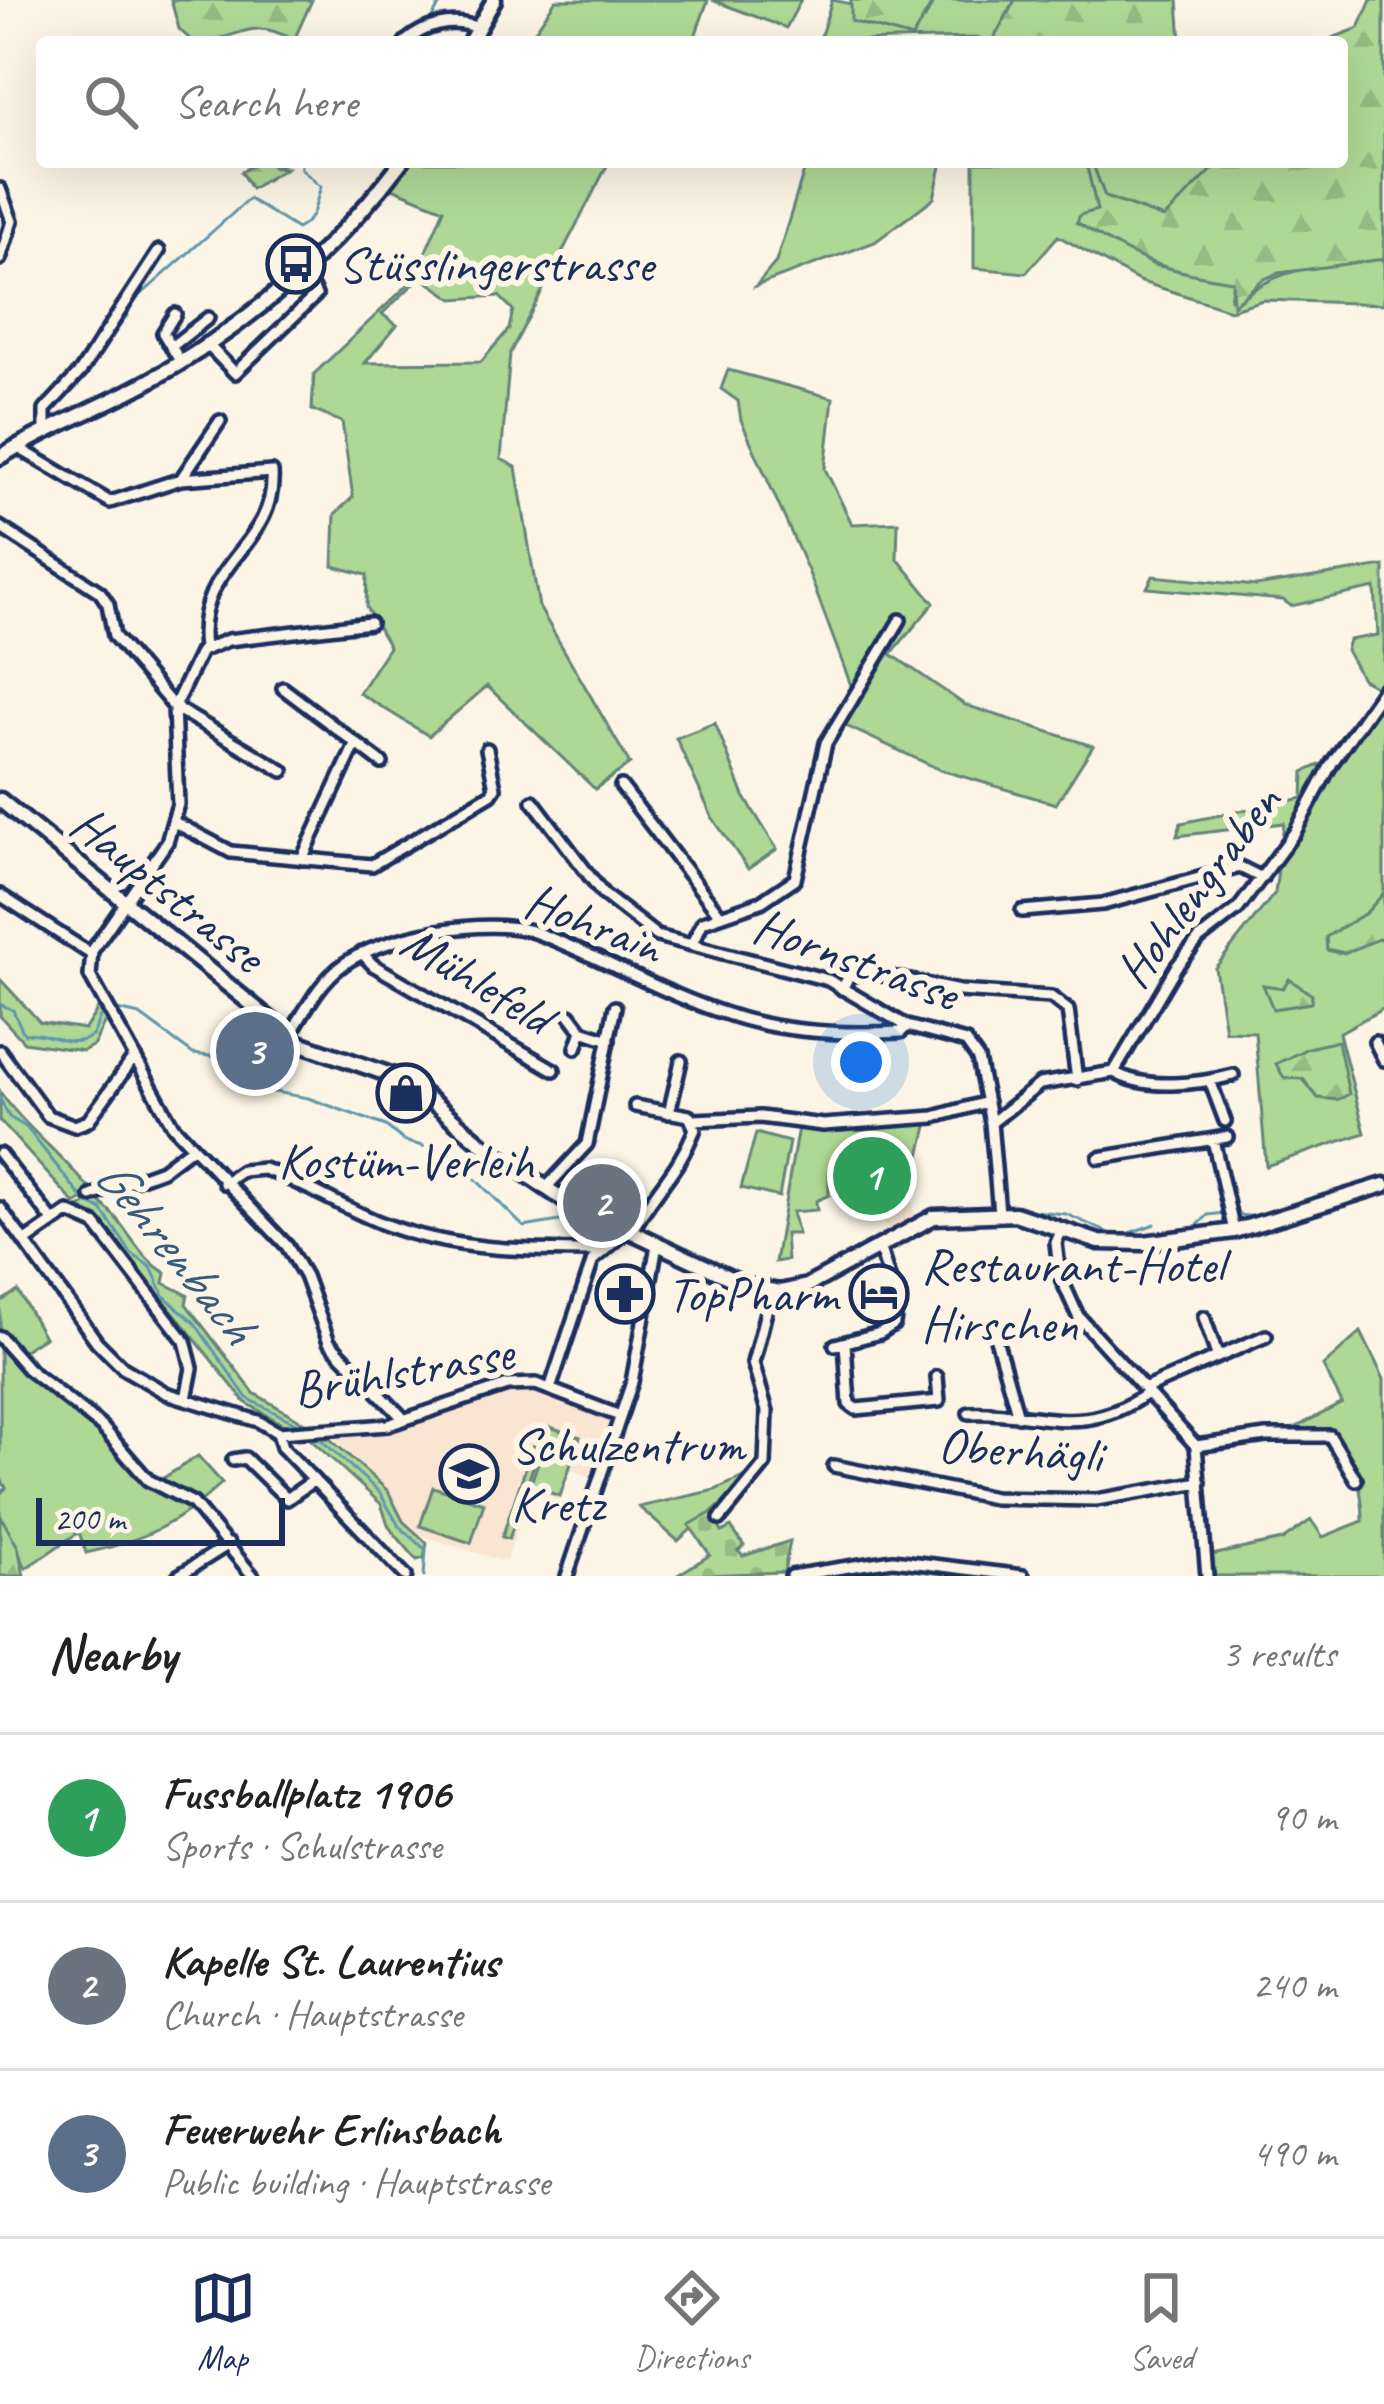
<!DOCTYPE html>
<meta charset="utf-8">
<style>
:root{--surface:#fff;--page:#f6f6f6;--text:#222;--muted:#767676;--line:#e0e0e0;--accent:#1b2f5e}
body{margin:0;font-family:Caveat,sans-serif;background:var(--page);color:var(--text)}
.scale{position:absolute;left:36px;bottom:30px;width:249px;box-sizing:border-box;padding-left:12px;border:6px solid #1b2f5e;border-top:0;font-size:33px;line-height:42px;white-space:nowrap;color:#1b2f5e;-webkit-text-stroke:9px #fcf5e5;paint-order:stroke}
.you{position:absolute;left:861px;top:1062px;width:42px;height:42px;margin:-30px;border:9px solid #fff;border-radius:50%;background:#1a73e8;box-shadow:0 0 0 18px #1a73e833}
.badge{display:grid;place-items:center;width:78px;height:78px;border-radius:50%;background:var(--accent);color:#fff;font-size:39px;font-weight:700}
.pin{position:absolute;translate:-50% -50%;border:6px solid #fff;box-shadow:0 3px 12px #0006}
.list{margin:0;padding:0;list-style:none}
h2{display:flex;justify-content:space-between;align-items:center;height:156px;margin:0;padding:0 48px;font-size:51px}
h2 small{font-size:39px;font-weight:400;color:var(--muted)}
.list li{display:grid;grid-template-columns:78px 1fr auto;gap:36px;align-items:center;box-sizing:border-box;height:168px;padding:0 48px;border-top:3px solid var(--line)}
.list b{display:block;font-size:45px;white-space:nowrap}
.list p{margin:0;font-size:39px;white-space:nowrap;color:var(--muted)}
.list em{font-size:39px;font-style:normal;color:var(--muted)}
.icon{flex:none;width:66px;height:66px;fill:none;stroke:currentColor;stroke-width:2;stroke-linecap:round;stroke-linejoin:round}
.map{position:relative;flex:none;width:1384px;height:1576px;overflow:hidden}
.search{position:absolute;background:var(--surface);box-shadow:0 12px 48px #0002;left:36px;right:36px;top:36px;height:132px;display:flex;align-items:center;gap:30px;box-sizing:border-box;padding:0 42px;border-radius:12px;color:var(--muted);font-size:45px}
.sheet{height:660px;background:var(--surface)}
nav{display:flex;justify-content:space-around;align-items:center;box-sizing:border-box;height:168px;border-top:3px solid var(--line);background:var(--surface);font-size:33px;color:var(--muted)}
nav a{display:grid;justify-items:center;gap:6px}
nav .on{color:var(--accent)}
.map>svg:first-child{display:block}
.built{fill:#fae5d2}
.green{fill:#afd895;stroke:#65847a;stroke-width:3;fill-rule:evenodd}
.forest{fill:url(#forest-firs);stroke:#65847a;stroke-width:3}
.cemetery{fill:url(#cemetery-stones);stroke:#65847a;stroke-width:3}
.lines{fill:none;stroke-linecap:round;stroke-linejoin:round}
.stream{stroke:#5e96ae;stroke-width:3}
.street-casing{stroke:#1b2f5e;stroke-width:18}
.secondary-casing{stroke:#1b2f5e;stroke-width:21}
.street{stroke:#fcf5e5;stroke-width:9}
.secondary{stroke:#fcf5e5;stroke-width:12}
.labels{text-anchor:middle;dominant-baseline:central;stroke-width:12;stroke-linejoin:round;paint-order:stroke}
.poi-label{font-size:51px;fill:#1b2f5e;stroke:#fcf5e5;text-anchor:start}
.street-label{font-size:51px;fill:#1b2f5e;stroke:#fcf5e5}
.water-label{font-size:54px;font-style:italic;fill:#375a80;stroke:#fcf5e5}
</style>
<div class="map">
<svg width="1384" height="1576" viewBox="0 0 1384 1576">
<defs>
<pattern id="forest-firs" width="22" height="20" patternUnits="userSpaceOnUse" patternTransform="scale(3)"><rect width="22" height="20" fill="#afd895"/><path d="M5 1l3.5 6h-7zM16 11l3.5 6h-7z" fill="#96ba83"/></pattern>
<pattern id="cemetery-stones" width="16" height="16" patternUnits="userSpaceOnUse" patternTransform="scale(3)"><rect width="16" height="16" fill="#afd895"/><path d="M2 7V4a2 2 0 0 1 4 0v3zM10 15v-3a2 2 0 0 1 4 0v3z" fill="#96ba83"/></pattern>
</defs>
<rect width="100%" height="100%" fill="#fcf5e5"/>
<filter id="ink" filterUnits="userSpaceOnUse"><feTurbulence type="fractalNoise" baseFrequency=".00833" numOctaves="2"/><feDisplacementMap in="SourceGraphic" scale="24" xChannelSelector="R" yChannelSelector="G"/><feConvolveMatrix kernelMatrix="1 2 1 2 8 2 1 2 1" color-interpolation-filters="sRGB"/></filter>
<g filter="url(#ink)">
<!-- built -->
<path class="built" d="M908 1123 906 1174 915 1216 890 1233 873 1201 852 1195 850 1128Z
M509 1389 540 1391 612 1418 594 1478 571 1470 560 1502 530 1490 506 1562 420 1535 402 1517 389 1490 333 1437 394 1432Z"/>
<!-- green -->
<path class="green" d="M556 0H708L693 42H527Z
M712 0H801L786 28Z
M832 0 925 19 934 0H1015L992 42 976 38 819 42Z
M410 162H609L510 353 501 459 516 467 539 607 630 764 595 789 487 686 429 736 359 693 389 647 366 607 367 575 333 566 335 514 353 497 342 422 312 410 314 374 414 279 444 209 390 187ZM421 277 453 299 499 296 513 310 509 329 481 362 365 363 397 325 382 314Z
M781 162H942L934 198 875 242 756 286 776 262 804 171Z
M974 162H1086L1098 211 1077 223 1154 265 1233 281 1230 299 1238 301C1279 265 1331 264 1384 259V304L1263 300 1230 310 1139 281 1058 236 1026 273 974 268Z
M1092 162H1220V164L1164 218 1105 197Z
M728 370 833 398 825 469 852 524 898 522 897 558 934 603 891 654 965 705 1093 746 1056 804 941 770 844 725 856 699 809 573 741 420 738 401 721 389Z
M1384 566V893L1366 913 1327 937V950L1339 953 1384 937V1008L1339 1033 1365 1133 1266 1166 1255 1032 1225 1031 1215 968 1275 893 1284 823 1177 836 1181 823 1303 798 1304 772 1328 761 1377 687 1362 679 1346 650 1349 640 1378 635 1375 588 1291 606 1283 600 1147 588 1153 576 1256 586Z
M715 723 744 796 777 849 748 869 712 817 676 738Z
M0 979 40 1022 85 1029 100 1005 107 1017 94 1045 83 1051 24 1042 0 1016Z
M0 1092C27 1130 64 1156 93 1193L75 1204 0 1121Z
M897 1122H928L916 1172 884 1157 851 1170H829V1195L816 1201 817 1210 792 1212 798 1234H785L787 1260 775 1262 798 1127 839 1129Z
M756 1133 789 1142 779 1197 741 1188Z
M886 1160 893 1177 859 1191 852 1174Z
M95 1199C125 1218 135 1256 166 1273L164 1283 188 1295 186 1304 254 1393 308 1425 287 1427 245 1402 100 1220 79 1208Z
M18 1291 44 1337 24 1350 41 1373 95 1410 157 1482 198 1456 222 1483C179 1523 143 1541 86 1553L79 1532 26 1568 0 1515V1494L6 1488 0 1477V1302Z
M1361 1332 1384 1379V1576H1215L1212 1555 1282 1540 1311 1520 1323 1537 1363 1521C1363 1498 1356 1447 1331 1438 1320 1433 1303 1436 1290 1436L1289 1431 1342 1403 1323 1366Z
M550 1427 580 1437 560 1496 530 1486Z
M539 1429 545 1431 509 1539 502 1537Z
M329 1438 388 1491 403 1521 427 1543 424 1558 417 1560 389 1527 381 1504 311 1440Z
M758 1470C729 1502 705 1516 678 1541L639 1507 715 1490Z
M433 1487 484 1503 471 1543 420 1526Z"/>
<!-- forest -->
<path class="forest" d="M171 0H312L294 40C247 14 240 42 193 42L179 29Z
M851 0H934L912 38 851 21Z
M1015 0H1178L1181 42H992Z
M1371 0H1384V259L1279 273 1262 280 1233 305 1232 281C1165 271 1134 260 1077 222L1080 215 1097 210 1086 162H1092L1105 197 1164 218 1220 162H1342V42H1322L1359 28Z
M257 162H291L271 167 286 168 251 189 241 172Z
M1384 893V937L1344 953 1327 949 1326 937 1366 913Z
M1289 979 1312 995 1311 1003 1273 1009 1263 985 1283 988Z
M1338 1041 1349 1094 1338 1100 1318 1098 1303 1079 1284 1078 1276 1064 1308 1048Z
M0 1515 18 1547 24 1576H0Z"/>
<!-- cemetery -->
<path class="cemetery" d="M711 1513 722 1532 731 1527 744 1546 738 1551 743 1556 790 1541 784 1572 676 1576 710 1555 689 1525Z"/>
<g class="lines">
<!-- stream -->
<path class="stream" d="M430 22 442 0
M419 42 421 37
M142 294 249 199 297 229C317 218 314 205 321 187L301 169V162
M89 368 127 316
M0 1004 13 1010 24 1034C49 1030 71 1052 93 1035L102 1011
M112 1009 140 1015 193 1054 227 1058 264 1090 308 1098 386 1126 404 1141 449 1153 524 1227 583 1217
M0 1099 9 1117 26 1127 86 1203 101 1209 132 1254 151 1267 164 1296 194 1322 247 1398 301 1426
M1369 1184 1384 1178
M1034 1211 1066 1214 1118 1237 1155 1224
M1236 1215 1260 1217 1325 1197
M930 1225 950 1222
M1193 1230 1208 1215 1225 1213
M886 1252 906 1239
M775 1305 876 1258
M318 1437 380 1493 399 1526 426 1550 424 1576"/>
<!-- street casing -->
<g class="street-casing">
<path id="street" d="M405 42C425 25 452 18 478 28
M0 189 12 221 0 259
M175 314 163 333 180 361
M206 343 235 373 316 295 303 270
M171 347 208 318
M45 433V410L81 371 159 251
M17 447 110 502 181 479 272 472C277 548 193 563 204 648
M181 479 220 421
M0 527 100 592 108 604 114 636 174 707 178 804 167 842 92 951 90 976 173 1126 287 1246 305 1276 329 1342 401 1416
M283 688 382 763
M283 771 174 707 201 651 228 640 370 623
M621 786 720 915
M533 801 603 894 657 936 828 980 907 1026 966 1042 978 1059 991 1123 999 1213
M176 823 231 852 372 865 491 794 495 788 487 749
M302 859 356 743
M0 895 91 954
M1022 911 1103 904 1240 867 1262 878
M691 945 703 922 761 902 795 879 826 743 900 620
M362 953 373 965 554 1070
M842 989 849 976 867 972 959 991 1051 997 1068 1010 1077 1080
M570 1015 582 1031 609 1040
M289 1036C306 1010 318 983 344 964 383 935 491 915 537 933 602 957 662 994 730 1015 784 1033 845 1035 901 1032L907 1026
M1375 1042 1384 1060
M576 1048 582 1031
M0 1051 48 1116 75 1126 88 1121 133 1059
M1114 1072C1145 1091 1200 1084 1233 1075
M1210 1081 1225 1121
M669 1113 681 1061
M694 1120 760 1117 823 1125 934 1117 987 1102
M991 1123 1040 1084 1114 1072 1176 967 1199 939 1238 909 1295 832 1332 763 1384 688
M1213 1140 1234 1231
M0 1154 53 1221
M1099 1158 1227 1137
M224 1183 242 1171 264 1169C306 1184 343 1208 384 1224 453 1251 526 1251 598 1251
M545 1189 587 1144 615 1007
M91 1196 162 1170 191 1148
M0 1208 97 1342 123 1368 166 1393 258 1421 278 1433 388 1425 508 1385 536 1384 620 1416
M1061 1231 1056 1243 1060 1276 1078 1316 1196 1446 1207 1576
M631 1233C652 1192 676 1176 695 1129L689 1116 635 1106
M26 1241 68 1212 95 1224 185 1341 192 1368 186 1399
M1204 1317 1217 1355
M994 1332 1018 1416
M0 1337 28 1369 102 1427 148 1480 193 1503 253 1576
M845 1343 849 1404 856 1409 939 1401 937 1377
M835 1345 880 1333 894 1324 897 1303 880 1249
M550 1389 593 1260 627 1231
M1144 1389 1266 1336
M969 1413C1037 1409 1082 1441 1147 1393
M278 1433 282 1447 406 1576
M1196 1446 1266 1436H1330L1356 1480
M233 1460 245 1458 287 1499 314 1480
M834 1466 994 1498 1096 1500 1200 1482
M720 1519 765 1464 767 1411 753 1363 771 1292
M178 1576 229 1544
M567 1576 632 1382 657 1245
M791 1576 893 1560 1023 1576"/>
</g>
<!-- secondary casing -->
<g class="secondary-casing">
<path id="secondary" d="M470 42 494 0
M0 457C47 427 101 408 149 381 245 328 336 249 401 162
M0 800 299 1043 408 1081 483 1145 564 1200 747 1286 780 1292 807 1286 934 1217 1015 1214 1099 1242 1144 1243 1234 1231 1384 1185"/>
</g>
<!-- street -->
<use href="#street" class="street"/>
<!-- secondary -->
<use href="#secondary" class="secondary"/>
</g>
</g>
<!-- icons -->
<defs>
<g id="bus-ring" transform="scale(3)"><circle r="9.5" fill="#fcf5e5" stroke="#1b2f5e" stroke-width="1.5"/><path d="M-5-6H5V4H4V6H2V4H-2V6H-4V4H-5ZM-3.5-4V0h7V-4ZM-3.5 1.2v1.5H-2V1.2ZM2 1.2v1.5H3.5V1.2Z" fill="#1b2f5e"/></g>
<g id="shop-ring" transform="scale(3)"><circle r="9.5" fill="#fcf5e5" stroke="#1b2f5e" stroke-width="1.5"/><path d="M-5-2.5h2.3a2.7 3.5 0 0 1 5.4 0H5L5.5 6h-11ZM-1.5-2.5h3a1.5 2.3 0 0 0-3 0Z" fill="#1b2f5e"/></g>
<g id="pharmacy-ring" transform="scale(3)"><circle r="9.5" fill="#fcf5e5" stroke="#1b2f5e" stroke-width="1.5"/><path d="M-2-6h4v4h4v4h-4v4h-4v-4h-4v-4h4Z" fill="#1b2f5e"/></g>
<g id="hotel-ring" transform="scale(3)"><circle r="9.5" fill="#fcf5e5" stroke="#1b2f5e" stroke-width="1.5"/><path d="M-6-4.5h1.5V1H6V5H4.5V3h-9V5H-6ZM-4 0a1.8 1.8 0 1 1 3.6 0ZM.5 0V-2.5h3Q6-2.5 6 0Z" fill="#1b2f5e"/></g>
<g id="school-ring" transform="scale(3)"><circle r="9.5" fill="#fcf5e5" stroke="#1b2f5e" stroke-width="1.5"/><path d="M0-5L7-2L0 1L-7-2ZM-4 1L0 2.5L4 1V4Q0 6-4 4Z" fill="#1b2f5e"/></g>
</defs>
<g fill-rule="evenodd">
<use href="#bus-ring" x="296" y="264"/>
<use href="#shop-ring" x="406" y="1093"/>
<use href="#pharmacy-ring" x="625" y="1294"/>
<use href="#hotel-ring" x="879" y="1294"/>
<use href="#school-ring" x="469" y="1474"/>
</g>
<g class="labels">
<!-- poi labels -->
<g class="poi-label">
<text x="338" y="264">Stüsslingerstrasse</text>
<text x="406" y="1161" text-anchor="middle">Kostüm-Verleih</text>
<text x="921" y="1265">Restaurant-Hotel<tspan x="921" dy="59">Hirschen</tspan></text>
<text x="667" y="1294">TopPharm</text>
<text x="511" y="1445">Schulzentrum<tspan x="511" dy="59">Kretz</tspan></text>
</g>
<!-- street labels -->
<g class="street-label">
<text transform="translate(1198 886) rotate(-53)">Hohlengraben</text>
<text transform="translate(168 889) rotate(39)">Hauptstrasse</text>
<text transform="translate(594 923) rotate(21)">Hohrain</text>
<text transform="translate(856 959) rotate(20)">Hornstrasse</text>
<text transform="translate(477 979) rotate(31)">Mühlefeld</text>
<text transform="translate(403 1371) rotate(-10)">Brühlstrasse</text>
<text transform="translate(1020 1450) rotate(4)">Oberhägli</text>
</g>
<!-- water labels -->
<g class="water-label">
<text transform="translate(176 1250) rotate(51)">Gehrenbach</text>
</g>
</g>
</svg>
<div class="scale">200 m</div>
<div class="you"></div>
<div class="pin badge" style="left:872px;top:1176px;background:#2e9e5b">1</div>
<div class="pin badge" style="left:602px;top:1203px;background:#6b7280">2</div>
<div class="pin badge" style="left:255px;top:1051px;background:#5c6f8a">3</div>
<div class="search"><svg class="icon" aria-label="search" viewBox="0 0 24 24"><circle cx="10" cy="10" r="6"/><path d="M15 15l6 6"/></svg>Search here</div>
</div>
<section class="sheet">
<h2>Nearby<small>3 results</small></h2>
<ul class="list">
<li><span class="badge" style="background:#2e9e5b">1</span><div><b>Fussballplatz 1906</b><p>Sports · Schulstrasse</p></div><em>90 m</em></li>
<li><span class="badge" style="background:#6b7280">2</span><div><b>Kapelle St. Laurentius</b><p>Church · Hauptstrasse</p></div><em>240 m</em></li>
<li><span class="badge" style="background:#5c6f8a">3</span><div><b>Feuerwehr Erlinsbach</b><p>Public building · Hauptstrasse</p></div><em>490 m</em></li>
</ul>
</section>
<nav>
<a class="on"><svg class="icon" aria-label="map" viewBox="0 0 24 24"><path d="M3 6l6-2 6 2 6-2v14l-6 2-6-2-6 2zM9 4v14M15 6v14"/></svg>Map</a>
<a><svg class="icon" aria-label="directions" viewBox="0 0 24 24"><path d="M12 3l9 9-9 9-9-9zM9 14v-3h6M13 9l2 2-2 2"/></svg>Directions</a>
<a><svg class="icon" aria-label="saved" viewBox="0 0 24 24"><path d="M7 4h10v16l-5-4-5 4z"/></svg>Saved</a>
</nav>
